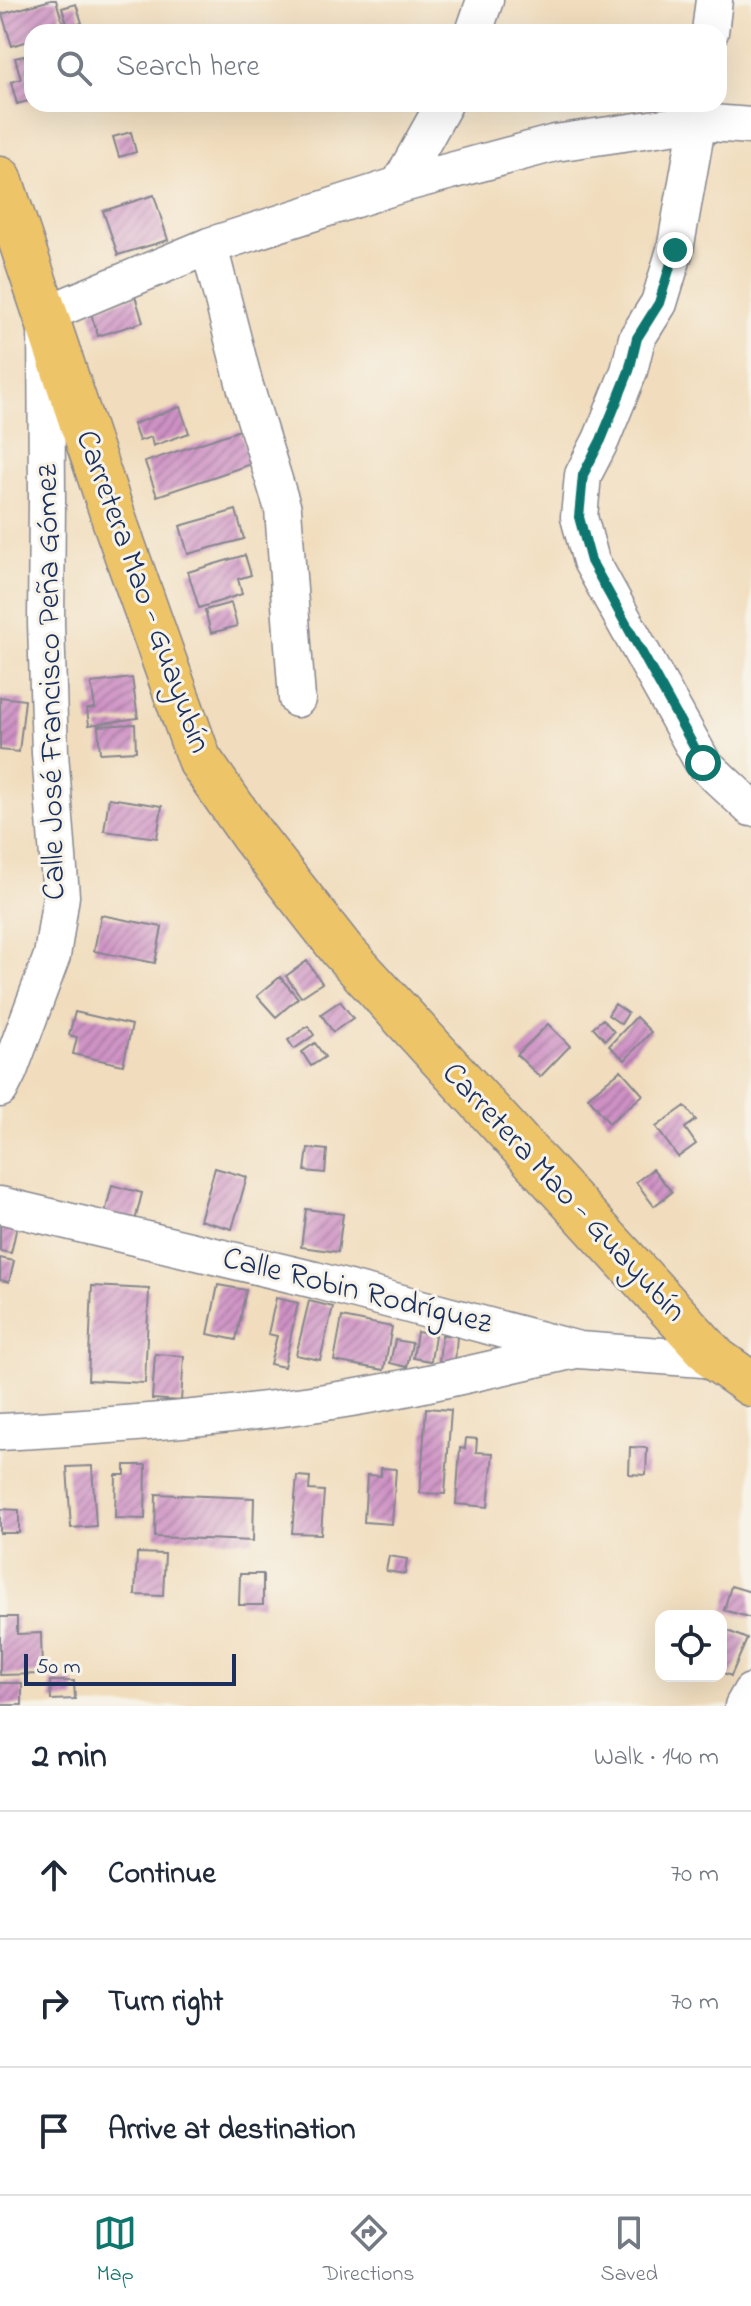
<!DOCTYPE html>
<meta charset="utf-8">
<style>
:root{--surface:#fff;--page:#f6f6f7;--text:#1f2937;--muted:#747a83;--line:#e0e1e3;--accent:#0f766e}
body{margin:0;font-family:"Indie Flower",sans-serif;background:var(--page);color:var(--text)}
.controls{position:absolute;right:24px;bottom:24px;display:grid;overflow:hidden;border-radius:16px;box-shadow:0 8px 32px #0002}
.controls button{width:72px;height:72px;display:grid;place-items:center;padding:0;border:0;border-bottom:2px solid var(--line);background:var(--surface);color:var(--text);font:40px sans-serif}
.scale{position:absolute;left:24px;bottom:20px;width:212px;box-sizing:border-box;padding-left:8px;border:4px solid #1b2f5e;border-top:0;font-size:22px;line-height:28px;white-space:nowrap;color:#1b2f5e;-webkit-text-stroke:6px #f7f3e8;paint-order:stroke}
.stop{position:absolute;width:24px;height:24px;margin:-18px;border:6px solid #0f766e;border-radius:50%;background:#fff}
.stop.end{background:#0f766e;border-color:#fff;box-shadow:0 2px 8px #0008}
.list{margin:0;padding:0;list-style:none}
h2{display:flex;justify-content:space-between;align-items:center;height:104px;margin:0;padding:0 32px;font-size:34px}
h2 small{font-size:26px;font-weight:400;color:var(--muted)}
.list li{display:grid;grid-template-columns:52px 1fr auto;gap:24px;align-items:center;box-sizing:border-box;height:128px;padding:0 32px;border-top:2px solid var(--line)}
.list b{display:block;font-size:30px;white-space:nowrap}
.list em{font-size:26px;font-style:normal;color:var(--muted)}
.icon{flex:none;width:44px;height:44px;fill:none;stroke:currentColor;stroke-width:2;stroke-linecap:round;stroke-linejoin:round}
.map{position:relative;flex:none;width:751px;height:1706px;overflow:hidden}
.search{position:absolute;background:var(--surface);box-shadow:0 8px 32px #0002;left:24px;right:24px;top:24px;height:88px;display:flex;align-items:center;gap:20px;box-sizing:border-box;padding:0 28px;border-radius:24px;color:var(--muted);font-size:30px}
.sheet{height:488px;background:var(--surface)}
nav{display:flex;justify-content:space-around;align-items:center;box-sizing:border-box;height:112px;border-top:2px solid var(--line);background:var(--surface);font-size:22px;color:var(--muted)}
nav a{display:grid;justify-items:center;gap:4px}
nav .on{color:var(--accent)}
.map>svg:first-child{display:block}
.building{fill:url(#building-hatch)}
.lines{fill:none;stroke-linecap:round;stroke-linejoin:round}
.minor-casing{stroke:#86868e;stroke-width:39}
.major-casing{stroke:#86868e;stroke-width:47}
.minor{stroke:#fff;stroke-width:36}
.major{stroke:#eec469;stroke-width:44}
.route{stroke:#0f766e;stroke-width:10}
.labels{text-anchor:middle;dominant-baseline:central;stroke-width:6;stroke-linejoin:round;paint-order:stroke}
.street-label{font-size:32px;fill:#1b2f5e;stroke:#f7f3e8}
</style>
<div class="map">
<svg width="751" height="1706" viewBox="0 0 751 1706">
<defs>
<pattern id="building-hatch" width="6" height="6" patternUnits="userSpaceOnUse" patternTransform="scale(2)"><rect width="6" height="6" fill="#ce91c4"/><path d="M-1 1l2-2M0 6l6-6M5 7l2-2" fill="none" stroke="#a677a2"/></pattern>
</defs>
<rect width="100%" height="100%" fill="#f7f3e8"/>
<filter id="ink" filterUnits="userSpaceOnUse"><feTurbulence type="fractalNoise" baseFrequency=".0125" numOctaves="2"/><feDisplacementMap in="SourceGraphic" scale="16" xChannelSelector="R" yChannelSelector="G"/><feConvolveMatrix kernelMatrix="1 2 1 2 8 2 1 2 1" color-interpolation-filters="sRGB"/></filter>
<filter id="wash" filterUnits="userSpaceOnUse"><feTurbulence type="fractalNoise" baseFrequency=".006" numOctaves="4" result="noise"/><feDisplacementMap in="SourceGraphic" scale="32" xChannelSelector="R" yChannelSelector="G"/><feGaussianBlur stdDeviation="1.8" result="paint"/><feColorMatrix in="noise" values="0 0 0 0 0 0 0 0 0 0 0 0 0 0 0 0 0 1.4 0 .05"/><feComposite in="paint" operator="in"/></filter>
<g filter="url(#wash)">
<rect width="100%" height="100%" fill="#f1ddbd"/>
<g id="blocks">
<!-- building -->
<path class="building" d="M51 0H56L65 31 32 32V40L12 46 2 14Z
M76 4 82 23 68 27 62 8Z
M32 54V100L17 104 11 82 21 79 15 58Z
M131 132 136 152 119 157 113 137Z
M154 195 168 240 118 255 103 211Z
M135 296 143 322 98 336 90 310Z
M180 407 189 433 153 446 151 437 139 441 133 424Z
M240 430 251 464 157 496 145 462Z
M236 510 244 539 188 554 180 526Z
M245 555 251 575 238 579 242 594 199 608 188 572Z
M231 603 237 626 211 633 205 610Z
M132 678 138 718 89 725 87 709 95 708 91 683Z
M0 697 25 700 19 752 0 750Z
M135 724 136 751 100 753 98 726Z
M109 798 162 806 157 838 104 831Z
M101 915 162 927 155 963 94 951Z
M307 961 322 983 301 997 286 976Z
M280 977 298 998 276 1017 257 996Z
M340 1001 353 1018 333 1032 321 1014Z
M615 1004 628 1013 621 1024 608 1015Z
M75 1012 132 1025 123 1065 73 1054 77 1037 69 1035Z
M636 1017 651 1032 625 1060 609 1046Z
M603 1019 614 1032 605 1040 593 1027Z
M548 1024 570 1046 540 1077 517 1055Z
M308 1026 314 1035 294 1049 288 1040Z
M315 1043 325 1057 311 1066 302 1052Z
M621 1070 643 1095 609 1123 588 1097Z
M685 1106 696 1120 685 1128 696 1144 678 1157 656 1127Z
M308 1148 327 1150 325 1173 305 1171Z
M215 1168 247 1177 232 1229 200 1220Z
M653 1169 672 1192 654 1206 636 1182Z
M112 1185 142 1193 135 1221 105 1213Z
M306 1209 343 1214 338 1252 301 1247Z
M0 1222 17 1226 11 1253 0 1251Z
M0 1258 14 1261 9 1282 0 1280Z
M218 1285 246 1290 236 1340 208 1334Z
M92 1286 149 1289 145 1383 88 1380Z
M276 1298 298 1303 284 1367 270 1364 277 1336 268 1334Z
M309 1301 333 1307 320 1360 296 1355Z
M342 1317 392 1327 384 1370 334 1361Z
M417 1332 435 1335 431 1361 413 1358Z
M442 1335 457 1336 455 1362 439 1361Z
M395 1340 412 1343 407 1367 390 1363Z
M155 1354 184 1356 181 1401 152 1399Z
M426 1408 451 1410 445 1494 420 1493Z
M466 1438 477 1439 476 1452 493 1453 488 1507 456 1504 460 1448 465 1449Z
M630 1447 647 1448 646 1475 629 1474Z
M125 1465H146L145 1519 115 1518 116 1475H125Z
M92 1466 96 1526 71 1528 67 1467Z
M381 1468 396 1469 392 1524 364 1522 367 1475 381 1476Z
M297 1476 310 1477 309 1490 324 1491 321 1534 292 1533Z
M156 1494 254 1498 253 1541 155 1537Z
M0 1509 19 1510V1533H0Z
M137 1553 165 1554 163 1596 135 1595Z
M389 1556 407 1559 405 1574 386 1571Z
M240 1574H263V1605H239Z
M731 1586 751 1592V1618L724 1610Z
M0 1617H17V1634L41 1633 42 1674 0 1675Z
M721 1628 747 1639 731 1676 721 1672Z
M50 1681H74L75 1699 51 1700Z
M0 1683H22V1705H0Z"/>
</g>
</g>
<g filter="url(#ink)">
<use href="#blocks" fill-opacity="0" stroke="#86868e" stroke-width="2"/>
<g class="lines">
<!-- minor casing -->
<g class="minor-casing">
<path id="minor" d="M474 32 485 0
M710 32 714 0
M701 104 675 250 659 303 637 338 629 371 617 401 601 440 583 475 579 517 591 561 703 763 751 808
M399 185 444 104
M209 246 245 386 283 509 297 699
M0 1089 9 1071 52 956 61 896 50 753 46 623 47 500 46 314 209 246 399 185 555 143 698 122 751 126
M0 1205 315 1280 579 1350 717 1360
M0 1432C115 1426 231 1417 345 1399 421 1387 497 1367 572 1351
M743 1706 751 1692"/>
</g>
<!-- major casing -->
<g class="major-casing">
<path id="major" d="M0 179 115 522 199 759 252 835 342 950 717 1360 751 1384"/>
</g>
<!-- minor -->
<use href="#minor" class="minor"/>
<!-- major -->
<use href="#major" class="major"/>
</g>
</g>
<g class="lines" filter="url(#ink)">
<!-- route -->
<path class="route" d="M675 250 659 303 637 338 629 371 617 401 601 440 583 475 579 517 591 561 703 763"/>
</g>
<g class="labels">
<!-- street labels -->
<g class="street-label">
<text transform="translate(142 592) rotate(70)">Carretera Mao - Guayubín</text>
<text transform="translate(52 682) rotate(-91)">Calle José Francisco Peña Gómez</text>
<text transform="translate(563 1193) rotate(47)">Carretera Mao - Guayubín</text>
<text transform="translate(357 1292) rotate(14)">Calle Robin Rodríguez</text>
</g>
</g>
</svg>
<div class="controls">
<button><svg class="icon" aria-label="locate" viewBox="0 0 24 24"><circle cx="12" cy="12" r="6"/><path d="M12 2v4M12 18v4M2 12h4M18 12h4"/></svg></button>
</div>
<div class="scale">50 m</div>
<div class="stop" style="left:703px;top:763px"></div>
<div class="stop end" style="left:675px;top:250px"></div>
<div class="search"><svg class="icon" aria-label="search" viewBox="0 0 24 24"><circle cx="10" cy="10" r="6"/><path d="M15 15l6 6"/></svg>Search here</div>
</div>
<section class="sheet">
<h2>2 min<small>Walk · 140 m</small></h2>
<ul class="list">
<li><svg class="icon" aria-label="ahead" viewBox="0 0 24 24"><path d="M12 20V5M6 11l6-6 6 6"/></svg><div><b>Continue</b></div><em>70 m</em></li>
<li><svg class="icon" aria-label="right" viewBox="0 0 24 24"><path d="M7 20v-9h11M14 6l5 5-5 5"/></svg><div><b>Turn right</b></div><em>70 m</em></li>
<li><svg class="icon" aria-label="arrive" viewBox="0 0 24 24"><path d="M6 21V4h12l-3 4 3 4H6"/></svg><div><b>Arrive at destination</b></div></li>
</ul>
</section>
<nav>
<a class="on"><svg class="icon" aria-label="map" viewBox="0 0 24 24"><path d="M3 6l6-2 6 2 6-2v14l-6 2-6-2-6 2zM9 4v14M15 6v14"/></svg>Map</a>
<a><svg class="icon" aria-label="directions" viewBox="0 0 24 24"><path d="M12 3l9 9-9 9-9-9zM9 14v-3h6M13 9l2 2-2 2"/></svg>Directions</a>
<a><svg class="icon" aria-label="saved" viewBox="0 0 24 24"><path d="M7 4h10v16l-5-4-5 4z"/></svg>Saved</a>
</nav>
